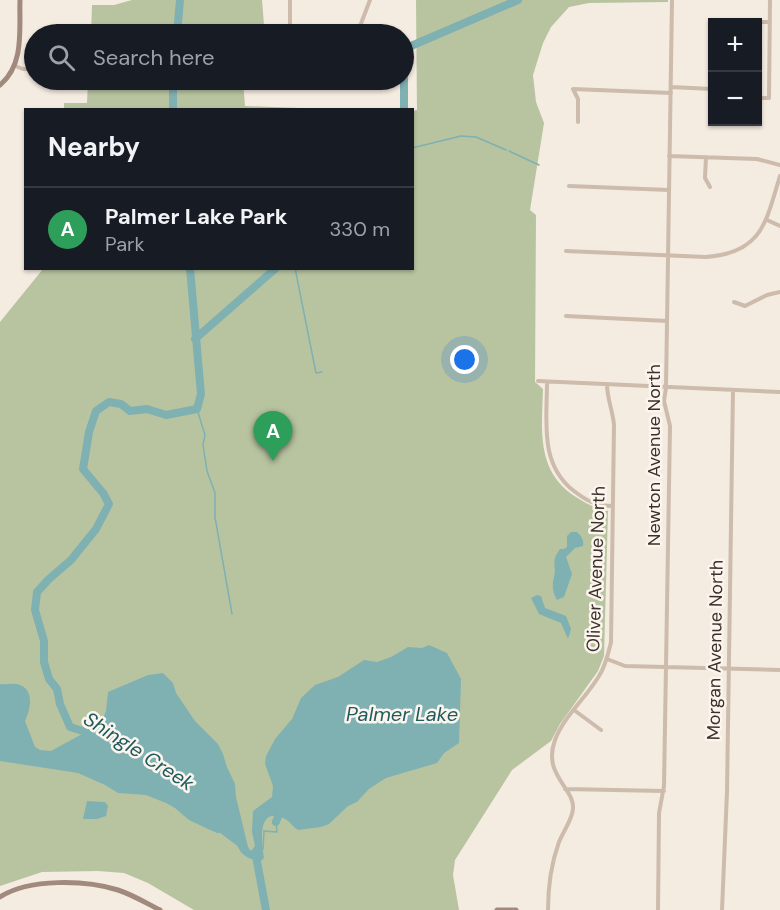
<!DOCTYPE html>
<meta charset="utf-8">
<style>
:root{--surface:#171b24;--page:#242831;--text:#f1f3f6;--muted:#9ea1a6;--line:#363941;--accent:#db2777}
body{margin:0;font-family:"DM Sans",sans-serif;background:var(--page);color:var(--text)}
.controls{position:absolute;right:18px;top:18px;display:grid;overflow:hidden;border-radius:0px;box-shadow:0 2px 4px #0004}
.controls button{width:54px;height:54px;display:grid;place-items:center;padding:0;border:0;border-bottom:2px solid var(--line);background:var(--surface);color:var(--text);font:30px sans-serif}
.you{position:absolute;left:465px;top:360px;width:21px;height:21px;margin:-15px;border:4px solid #fff;border-radius:50%;background:#1a73e8;box-shadow:0 0 0 9px #1a73e833}
.badge{display:grid;place-items:center;width:39px;height:39px;border-radius:50%;background:var(--accent);color:#fff;font-size:20px;font-weight:700}
.pin{position:absolute;translate:-50% -50px;filter:drop-shadow(0 2px 3px #0008)}
.pin::after{content:'';position:absolute;top:32px;width:21px;height:18px;background:inherit;clip-path:polygon(0 0,100% 0,50% 100%)}
.list{margin:0;padding:0;list-style:none}
h2{display:flex;justify-content:space-between;align-items:center;height:78px;margin:0;padding:0 24px;font-size:26px}
h2 small{font-size:20px;font-weight:400;color:var(--muted)}
.list li{display:grid;grid-template-columns:39px 1fr auto;gap:18px;align-items:center;box-sizing:border-box;height:84px;padding:0 24px;border-top:2px solid var(--line)}
.list b{display:block;font-size:22px;white-space:nowrap}
.list p{margin:0;font-size:20px;white-space:nowrap;color:var(--muted)}
.list em{font-size:20px;font-style:normal;color:var(--muted)}
.icon{flex:none;width:33px;height:33px;fill:none;stroke:currentColor;stroke-width:2;stroke-linecap:round;stroke-linejoin:round}
.map{position:relative;flex:none;width:780px;height:910px;overflow:hidden}
.search{position:absolute;background:var(--surface);box-shadow:0 2px 4px #0004;left:24px;top:24px;width:390px;height:66px;display:flex;align-items:center;gap:15px;box-sizing:border-box;padding:0 21px;border-radius:33px;color:var(--muted);font-size:22px}
.panel{position:absolute;background:var(--surface);box-shadow:0 2px 4px #0004;left:24px;top:108px;width:390px;height:162px;border-radius:0px}
.map>svg:first-child{display:block}
.green{fill:#b8c4a0}
.water{fill:#7fb0b2}
.lines{fill:none;stroke-linecap:round;stroke-linejoin:round}
.stream{stroke:#7fb0b2;stroke-width:1.5}
.river{stroke:#7fb0b2;stroke-width:8}
.street{stroke:#cdbbac;stroke-width:4}
.secondary{stroke:#a18a7d;stroke-width:5}
.labels{text-anchor:middle;dominant-baseline:central;stroke-width:5;stroke-linejoin:round;paint-order:stroke}
.street-label{font-size:18px;fill:#3b302b;stroke:#fbf5ee}
.water-label{font-size:20px;font-style:italic;fill:#1f5a5e;stroke:#fbf5ee}
</style>
<div class="map">
<svg width="780" height="910" viewBox="0 0 780 910">
<rect width="100%" height="100%" fill="#f4ebe1"/>
<!-- green -->
<path class="green" d="M132 0H262L264 25 262 34H91L92 5H114Z
M416 0H668V2L589 3 569 7 551 27 543 43 533 75 536 102 544 123 530 210 536 215 535 382 543 389C542 427 536 467 570 493 583 502 593 508 608 511L604 656 598 671 560 724 551 741 512 770 455 860 453 875 459 910H194L148 883 124 873 98 871 42 872 0 886V322L43 269 412 268V111L417 110Z
M88 80H243L245 106 325 109H64V103H87Z"/>
<!-- water -->
<path class="water" d="M571 532H577C581 536 584 539 583 546L575 548 566 557 572 574 564 597 557 600C552 591 552 586 554 577 557 564 550 563 560 549H564L567 547V536Z
M537 595 541 596 545 608 566 616 571 629 568 639 561 623 539 614 531 598Z
M429 645 447 653 461 679 459 743 444 753 437 763 386 778 369 789 357 802 348 806 329 824 321 827 298 830C292 826 289 820 283 818 256 806 262 845 264 858L261 861C235 858 241 844 228 832L217 833 208 829 189 820 175 808 166 803 146 795 118 793 105 785 78 773 0 761V684C6 685 15 682 20 685 35 691 30 710 25 721L35 747 40 750 51 751 95 727 99 719 104 716 106 711 108 692 148 675 163 673 173 683 176 693 195 721 218 744 223 754 227 767 235 784 236 797 248 847 251 851 255 846 252 832 253 811 272 797 273 786 265 764 266 756 275 739 292 719 301 698 315 685 338 677 364 660 377 662 391 657 408 647 422 648Z
M87 801 105 802 108 806 106 816 97 819H83Z"/>
<g class="lines">
<!-- stream -->
<path class="stream" d="M412 148 461 136 476 137 506 150
M509 151 539 165
M295 268 316 373 322 372
M197 409 205 435 203 445 207 471 215 493V517L232 614
M263 849 264 831 277 832 276 822"/>
<!-- river -->
<path class="river" d="M177 34 180 0
M404 49 518 0
M404 77V110
M173 80V110
M195 339 276 268
M95 738 86 732 70 727 60 704 57 689 49 679 44 662V641L35 610 37 592 49 579 71 560 96 529 109 504 103 493 83 469 89 432 96 411 109 402 121 404 130 411 147 409 166 415 197 409 201 394 200 383 190 268
M276 822 281 808
M219 827 239 842
M256 856 266 910"/>
<!-- street -->
<path class="street" d="M290 0V34
M737 22H770
M357 34 370 0
M15 66 23 69H34
M286 80 334 83 347 80
M671 87 712 89
M758 98H769L770 0
M578 122V99L573 89 671 93
M669 156 757 159 780 165
M706 157 705 178 710 187
M569 186 669 190
M767 220 780 226
M566 251 706 257C763 253 766 221 780 176
M734 302 745 306 767 295 780 292
M566 316 667 321
M538 381 780 392
M547 382C547 421 539 464 574 491 587 501 596 506 613 506
M607 659 625 666 780 670
M574 710 601 730
M565 789 664 791
M548 910C548 887 551 864 559 842 563 832 572 820 573 809 575 788 542 775 555 740 564 716 586 698 599 676 606 665 608 654 611 642L614 425C613 411 607 399 607 384
M658 910 659 813 664 786 670 426 664 401 666 388 672 0
M722 910 727 792 733 390"/>
<!-- secondary -->
<path class="secondary" d="M0 85C25 64 19 29 20 0
M0 897C29 878 86 880 118 890 133 895 146 903 160 910
M497 910H516"/>
</g>
<g class="labels">
<!-- street labels -->
<g class="street-label">
<text transform="translate(654 455) rotate(-90)">Newton Avenue North</text>
<text transform="translate(596 569) rotate(-88)">Oliver Avenue North</text>
<text transform="translate(715 650) rotate(-89)">Morgan Avenue North</text>
</g>
<!-- water labels -->
<g class="water-label">
<text x="402" y="714">Palmer Lake</text>
<text transform="translate(139 751) rotate(33)">Shingle Creek</text>
</g>
</g>
</svg>
<div class="controls">
<button>+</button>
<button>−</button>
</div>
<div class="you"></div>
<div class="pin badge" style="left:273px;top:461px;background:#2e9e5b">A</div>
<div class="search"><svg class="icon" aria-label="search" viewBox="0 0 24 24"><circle cx="10" cy="10" r="6"/><path d="M15 15l6 6"/></svg>Search here</div>
<section class="panel">
<h2>Nearby<small></small></h2>
<ul class="list">
<li><span class="badge" style="background:#2e9e5b">A</span><div><b>Palmer Lake Park</b><p>Park</p></div><em>330 m</em></li>
</ul>
</section>
</div>
